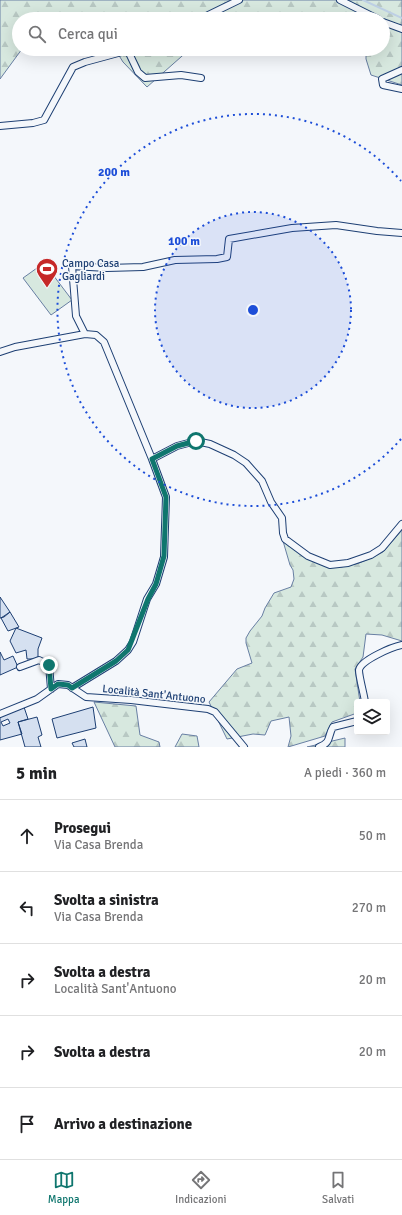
<!DOCTYPE html>
<html lang="it">
<meta charset="utf-8">
<style>
:root{--surface:#fff;--page:#f6f6f6;--text:#202124;--muted:#757577;--line:#e0e0e0;--accent:#0f766e}
body{margin:0;font-family:Signika,sans-serif;background:var(--page);color:var(--text)}
.controls{position:absolute;right:12px;bottom:12px;display:grid;overflow:hidden;border-radius:4px;box-shadow:0 4px 16px #0002}
.controls button{width:36px;height:36px;display:grid;place-items:center;padding:0;border:0;border-bottom:1px solid var(--line);background:var(--surface);color:var(--text);font:20px sans-serif}
.stop{position:absolute;width:12px;height:12px;margin:-9px;border:3px solid #0f766e;border-radius:50%;background:#fff}
.stop.end{background:#0f766e;border-color:#fff;box-shadow:0 1px 4px #0008}
.list{margin:0;padding:0;list-style:none}
h2{display:flex;justify-content:space-between;align-items:center;height:52px;margin:0;padding:0 16px;font-size:17px}
h2 small{font-size:13px;font-weight:400;color:var(--muted)}
.list li{display:grid;grid-template-columns:26px 1fr auto;gap:12px;align-items:center;box-sizing:border-box;height:72px;padding:0 16px;border-top:1px solid var(--line)}
.list b{display:block;font-size:15px;white-space:nowrap}
.list p{margin:0;font-size:13px;white-space:nowrap;color:var(--muted)}
.list em{font-size:13px;font-style:normal;color:var(--muted)}
.icon{flex:none;width:22px;height:22px;fill:none;stroke:currentColor;stroke-width:2;stroke-linecap:round;stroke-linejoin:round}
.map{position:relative;flex:none;width:402px;height:747px;overflow:hidden}
.search{position:absolute;background:var(--surface);box-shadow:0 4px 16px #0002;left:12px;right:12px;top:12px;height:44px;display:flex;align-items:center;gap:10px;box-sizing:border-box;padding:0 14px;border-radius:22px;color:var(--muted);font-size:15px}
.sheet{height:412px;background:var(--surface)}
nav{display:flex;justify-content:space-around;align-items:center;box-sizing:border-box;height:56px;border-top:1px solid var(--line);background:var(--surface);font-size:11px;color:var(--muted)}
nav a{display:grid;justify-items:center;gap:2px}
nav .on{color:var(--accent)}
.map>svg:first-child{display:block}
.green{fill:#d7e8df;stroke:#687fa3}
.forest{fill:url(#forest-firs);stroke:#687fa3}
.lines{fill:none;stroke-linecap:round;stroke-linejoin:round}
.stream{stroke:#bed0e5;stroke-width:2}
.building{fill:#d5e0f0;stroke:#1d3f73;fill-rule:evenodd}
.minor-casing{stroke:#1d3f73;stroke-width:8}
.minor{stroke:#f4f7fb;stroke-width:6}
.route{stroke:#0f766e;stroke-width:5}
.ring{fill:none;stroke:#1d4ed8;stroke-width:2;stroke-dasharray:2 4}
.labels{text-anchor:middle;dominant-baseline:central;stroke-width:3;stroke-linejoin:round;paint-order:stroke}
.poi-label{font-size:11px;fill:#1d3f73;stroke:#f4f7fb;text-anchor:start}
.street-label{font-size:11px;fill:#1d3f73;stroke:#f4f7fb}
.centre{fill:#1d4ed8;stroke:#f4f7fb;stroke-width:2}
.ring-label{font-size:12px;text-anchor:middle;font-weight:bold;fill:#1d4ed8;stroke:#f4f7fb;stroke-width:3;stroke-linejoin:round;paint-order:stroke}
</style>
<div class="map">
<svg width="402" height="747" viewBox="0 0 402 747">
<defs>
<pattern id="forest-firs" width="22" height="20" patternUnits="userSpaceOnUse"><rect width="22" height="20" fill="#d7e8df"/><path d="M5 1l3.5 6h-7zM16 11l3.5 6h-7z" fill="#b8c8c3"/></pattern>
</defs>
<rect width="100%" height="100%" fill="#f4f7fb"/>
<!-- green -->
<path class="green" d="M44 263 72 300 51 315 23 278Z"/>
<!-- forest -->
<path class="forest" d="M0 0H402V85L371 75 366 59V49H383V19H19V49H22L0 79Z
M115 49H190L147 87 123 62Z
M402 530V641L382 635 366 634 363 657 355 669 360 702H357V713L332 722 325 736 288 747 291 736 289 717 271 721 265 735 253 734 227 739 209 702 237 669 252 663 246 643V638L250 631 262 616 265 608 274 593 291 587 294 579 293 570 290 565 283 541 307 558 341 567 359 563 371 558 383 552Z
M94 702 136 706 140 735 159 742 160 747H115Z
M182 734 197 736 199 747H175Z
M345 738V747H307Z"/>
<g class="lines">
<!-- stream -->
<path class="stream" d="M363 0 402 18"/>
</g>
<!-- building -->
<path class="building" d="M0 597 10 612 4 617 0 618Z
M10 612 19 627 8 631 1 618Z
M16 628 42 638 38 649V659H27L26 650 16 653 10 641Z
M0 652 4 660 13 656 18 667 0 675Z
M24 707 28 719 18 722 22 734 0 740V717ZM8 719 10 723 3 726 1 722Z
M93 707 96 728 57 738 52 719Z
M37 717 42 735 38 737 41 747H25L18 722Z
M85 739 87 747H74L72 743Z"/>
<g class="lines">
<!-- minor casing -->
<g class="minor-casing">
<path id="minor" d="M340 0 378 19
M200 19 239 0
M383 22 402 29
M128 51 138 72 145 78 181 75 201 78
M402 70 382 79 383 85 402 89
M0 126 33 123 44 120 73 67 85 62 133 49
M85 334 76 316 72 266 107 268 143 267 175 260 217 259 227 257 229 239 292 228 336 225 377 231 402 233
M0 352 15 347 85 334 96 335 104 342 152 459
M20 667 39 660 49 665 51 689
M72 688 116 661 128 650 133 642 147 599 156 584 164 557 166 497 152 459 177 446 196 441 210 444 234 455 246 463 262 481 271 502 282 518 283 533 285 539 308 556 330 565 348 563 371 555 382 548 402 524
M365 702C364 694 359 677 359 670 361 660 392 647 402 645
M0 714 37 699 58 684 68 685 86 697 131 700 208 709 215 712 244 747
M319 747C332 742 327 737 333 727L357 721"/>
</g>
<!-- minor -->
<use href="#minor" class="minor"/>
</g>
<g class="lines">
<!-- route -->
<path class="route" d="M49 665 51 689 58 684 68 685 72 688 116 661 128 650 148 599 156 584 164 556 166 497 152 459 177 446 196 441"/>
</g>
<!-- distance rings -->
<circle cx="253" cy="310" r="98" fill="#1d4ed8" fill-opacity=".12"/>
<g class="ring">
<circle cx="253" cy="310" r="98"/>
<path d="M401 439A196 196 0 1 1 401 181"/>
</g>
<!-- icons -->
<defs>
<g id="stadium-pin" transform="scale(1.15)"><path d="M0 17L-7.5 6A9.5 9.5 0 1 1 7.5 6Z" fill="#c62828" stroke="#f4f7fb"/><path d="M0-5a6.5 5 0 1 0 0 10a6.5 5 0 1 0 0-10ZM-3.5-1.8h7v3.6h-7Z" fill="#fff"/></g>
</defs>
<g fill-rule="evenodd">
<use href="#stadium-pin" x="47" y="269"/>
</g>
<g class="labels">
<!-- poi labels -->
<g class="poi-label">
<text x="62" y="263">Campo Casa<tspan x="62" dy="13">Gagliardi</tspan></text>
</g>
<!-- street labels -->
<g class="street-label">
<text transform="translate(154 694) rotate(6)">Località Sant'Antuono</text>
</g>
</g>
<circle cx="253" cy="310" r="6" class="centre"/>
<g class="ring-label">
<text x="114" y="176">200 m</text>
<text x="184" y="245">100 m</text>
</g>
</svg>
<div class="controls">
<button><svg class="icon" aria-label="layers" viewBox="0 0 24 24"><path d="M12 4l9 5-9 5-9-5zM3 14l9 5 9-5"/></svg></button>
</div>
<div class="stop" style="left:196px;top:441px"></div>
<div class="stop end" style="left:49px;top:665px"></div>
<div class="search"><svg class="icon" aria-label="search" viewBox="0 0 24 24"><circle cx="10" cy="10" r="6"/><path d="M15 15l6 6"/></svg>Cerca qui</div>
</div>
<section class="sheet">
<h2>5 min<small>A piedi · 360 m</small></h2>
<ul class="list">
<li><svg class="icon" aria-label="ahead" viewBox="0 0 24 24"><path d="M12 20V5M6 11l6-6 6 6"/></svg><div><b>Prosegui</b><p>Via Casa Brenda</p></div><em>50 m</em></li>
<li><svg class="icon" aria-label="left" viewBox="0 0 24 24"><path d="M17 20v-9H6M10 6l-5 5 5 5"/></svg><div><b>Svolta a sinistra</b><p>Via Casa Brenda</p></div><em>270 m</em></li>
<li><svg class="icon" aria-label="right" viewBox="0 0 24 24"><path d="M7 20v-9h11M14 6l5 5-5 5"/></svg><div><b>Svolta a destra</b><p>Località Sant'Antuono</p></div><em>20 m</em></li>
<li><svg class="icon" aria-label="right" viewBox="0 0 24 24"><path d="M7 20v-9h11M14 6l5 5-5 5"/></svg><div><b>Svolta a destra</b></div><em>20 m</em></li>
<li><svg class="icon" aria-label="arrive" viewBox="0 0 24 24"><path d="M6 21V4h12l-3 4 3 4H6"/></svg><div><b>Arrivo a destinazione</b></div></li>
</ul>
</section>
<nav>
<a class="on"><svg class="icon" aria-label="map" viewBox="0 0 24 24"><path d="M3 6l6-2 6 2 6-2v14l-6 2-6-2-6 2zM9 4v14M15 6v14"/></svg>Mappa</a>
<a><svg class="icon" aria-label="directions" viewBox="0 0 24 24"><path d="M12 3l9 9-9 9-9-9zM9 14v-3h6M13 9l2 2-2 2"/></svg>Indicazioni</a>
<a><svg class="icon" aria-label="saved" viewBox="0 0 24 24"><path d="M7 4h10v16l-5-4-5 4z"/></svg>Salvati</a>
</nav>
